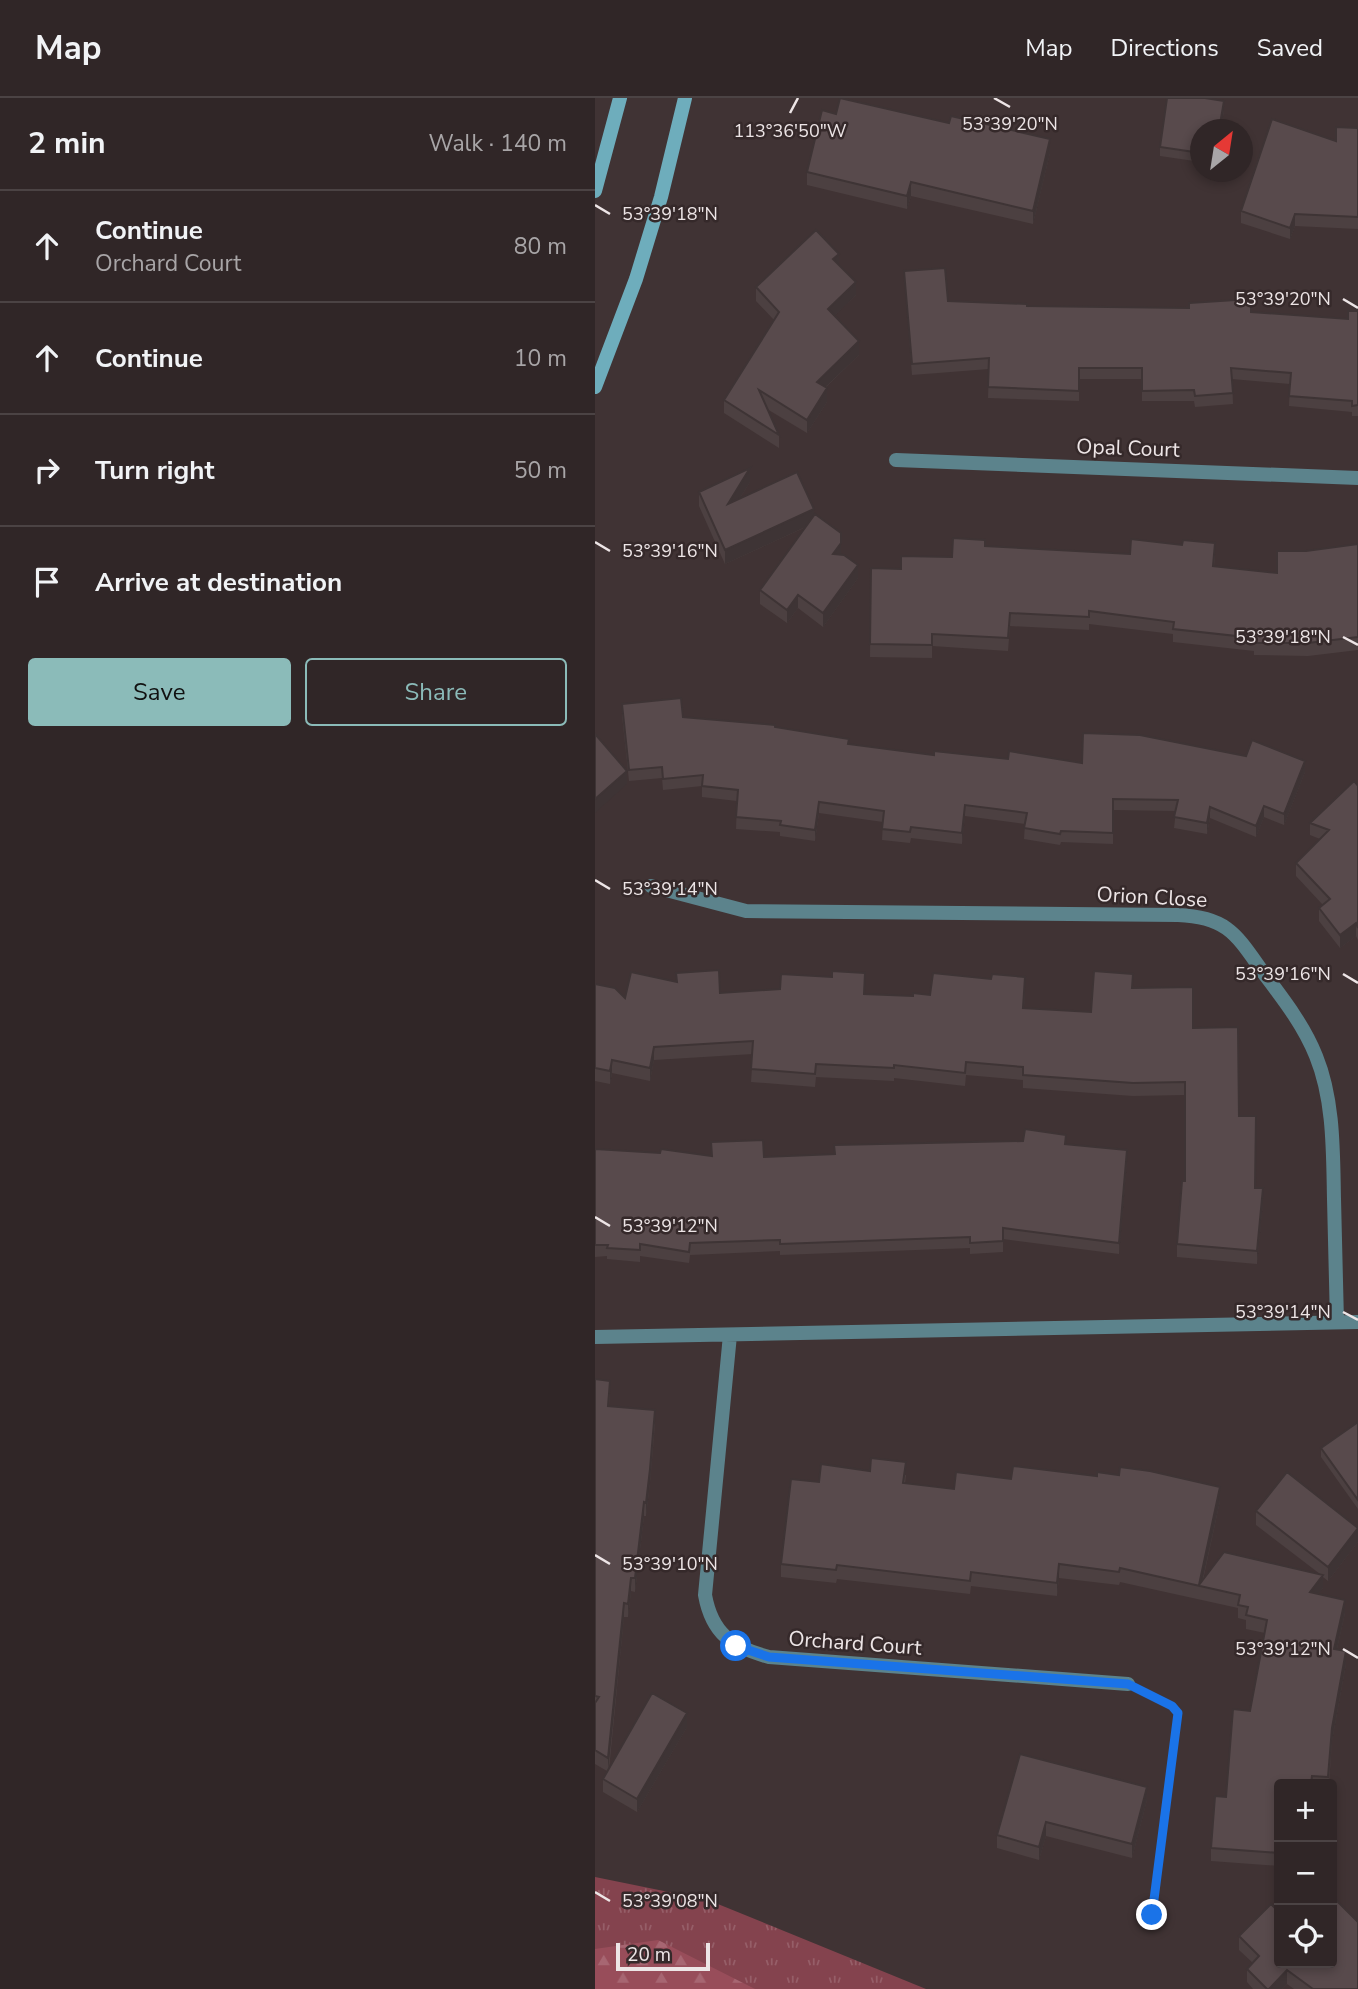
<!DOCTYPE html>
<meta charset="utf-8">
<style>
:root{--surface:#302627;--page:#3c3233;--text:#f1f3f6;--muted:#a8a5a7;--line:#4b4344;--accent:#8bbbb9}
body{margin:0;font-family:"Nunito Sans",sans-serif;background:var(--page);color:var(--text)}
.controls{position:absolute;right:21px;bottom:21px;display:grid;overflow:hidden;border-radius:7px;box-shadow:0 4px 10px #0003}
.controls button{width:63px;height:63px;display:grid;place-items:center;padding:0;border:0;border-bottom:2px solid var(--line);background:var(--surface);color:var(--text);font:35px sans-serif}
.compass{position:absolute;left:595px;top:21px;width:63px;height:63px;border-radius:50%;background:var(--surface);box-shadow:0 4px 10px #0003;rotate:30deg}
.scale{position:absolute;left:21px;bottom:18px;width:94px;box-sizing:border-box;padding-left:7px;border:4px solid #ede5e6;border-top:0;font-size:19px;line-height:24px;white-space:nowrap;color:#ede5e6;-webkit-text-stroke:5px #35292a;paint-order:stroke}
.stop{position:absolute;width:21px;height:21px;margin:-16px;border:5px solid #1a73e8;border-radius:50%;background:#fff}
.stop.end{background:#1a73e8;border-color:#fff;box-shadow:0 2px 7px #0008}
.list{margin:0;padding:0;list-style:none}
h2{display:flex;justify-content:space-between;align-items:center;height:91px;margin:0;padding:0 28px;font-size:30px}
h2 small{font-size:23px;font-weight:400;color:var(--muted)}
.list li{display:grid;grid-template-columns:46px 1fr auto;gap:21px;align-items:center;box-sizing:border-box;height:112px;padding:0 28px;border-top:2px solid var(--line)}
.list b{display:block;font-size:26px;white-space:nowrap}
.list p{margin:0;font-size:23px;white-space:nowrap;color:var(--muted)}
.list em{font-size:23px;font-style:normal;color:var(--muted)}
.actions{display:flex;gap:14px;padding:21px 28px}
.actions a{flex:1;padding:16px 0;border:2px solid var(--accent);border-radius:7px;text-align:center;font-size:24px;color:var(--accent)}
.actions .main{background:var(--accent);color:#111}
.icon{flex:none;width:38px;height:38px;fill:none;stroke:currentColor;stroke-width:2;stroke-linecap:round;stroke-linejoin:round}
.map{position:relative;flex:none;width:763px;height:1891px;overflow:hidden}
header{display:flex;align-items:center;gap:42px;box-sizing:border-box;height:98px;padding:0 35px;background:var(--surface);border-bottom:2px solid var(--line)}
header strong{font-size:33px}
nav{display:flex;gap:38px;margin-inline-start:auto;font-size:24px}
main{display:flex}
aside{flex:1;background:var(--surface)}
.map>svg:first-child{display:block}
.grass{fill:url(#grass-tufts)}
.forest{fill:url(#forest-firs)}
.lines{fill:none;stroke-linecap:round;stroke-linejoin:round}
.path{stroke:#9b9192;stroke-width:4.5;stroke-dasharray:2 5;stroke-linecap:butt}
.minor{stroke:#5c838c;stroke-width:14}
.secondary{stroke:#6eadbc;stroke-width:14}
.wall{fill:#4c4041}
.shaded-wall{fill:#3e3435}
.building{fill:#584a4c;stroke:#3e3435;stroke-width:2}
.route{stroke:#1a73e8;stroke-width:9}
.ticks{fill:none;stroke:#ede5e6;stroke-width:2.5}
.labels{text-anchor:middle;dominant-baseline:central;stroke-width:5;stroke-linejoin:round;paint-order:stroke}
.street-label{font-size:21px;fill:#ede5e6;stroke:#35292a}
.ticks-label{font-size:18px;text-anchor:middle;fill:#ede5e6;stroke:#35292a;stroke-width:5;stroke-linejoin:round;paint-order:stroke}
</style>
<header>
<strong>Map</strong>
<nav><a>Map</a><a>Directions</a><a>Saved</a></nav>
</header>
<main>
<aside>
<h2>2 min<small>Walk · 140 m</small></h2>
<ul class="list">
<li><svg class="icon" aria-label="ahead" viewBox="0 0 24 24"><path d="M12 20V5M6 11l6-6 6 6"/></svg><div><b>Continue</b><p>Orchard Court</p></div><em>80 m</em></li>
<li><svg class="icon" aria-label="ahead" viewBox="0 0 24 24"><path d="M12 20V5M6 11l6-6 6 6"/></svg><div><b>Continue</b></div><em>10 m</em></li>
<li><svg class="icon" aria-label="right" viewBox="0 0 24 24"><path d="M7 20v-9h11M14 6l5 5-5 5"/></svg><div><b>Turn right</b></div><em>50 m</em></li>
<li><svg class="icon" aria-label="arrive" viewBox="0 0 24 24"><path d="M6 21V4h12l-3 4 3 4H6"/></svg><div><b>Arrive at destination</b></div></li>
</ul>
<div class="actions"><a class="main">Save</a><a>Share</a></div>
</aside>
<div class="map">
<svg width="763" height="1891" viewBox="0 0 763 1891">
<defs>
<pattern id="grass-tufts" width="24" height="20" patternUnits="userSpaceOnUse" patternTransform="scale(1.75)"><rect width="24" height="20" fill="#84434e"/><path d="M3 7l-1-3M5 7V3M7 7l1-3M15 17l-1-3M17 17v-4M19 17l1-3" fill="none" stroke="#965e68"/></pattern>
<pattern id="forest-firs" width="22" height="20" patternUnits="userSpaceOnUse" patternTransform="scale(1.75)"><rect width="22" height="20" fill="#984d5a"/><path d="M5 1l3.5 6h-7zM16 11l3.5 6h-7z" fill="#a76672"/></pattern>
</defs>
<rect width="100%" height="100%" fill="#403334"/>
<!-- grass -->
<path class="grass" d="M0 1779 113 1802 331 1891H0Z"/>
<!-- forest -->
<path class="forest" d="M63 1842 160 1891H0V1851Z"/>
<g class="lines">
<!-- path -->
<path class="path" d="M552 1595 577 1608 583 1615 557 1817"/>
<!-- minor -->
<path class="minor" d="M301 362 763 380
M56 788 151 813 583 817C634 819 642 838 670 877 689 902 709 928 721 958 739 1002 738 1054 739 1101 740 1142 741 1183 742 1224
M135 1237 110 1497C117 1536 137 1549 174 1559L533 1586
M0 1239 763 1224"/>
<!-- secondary -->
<path class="secondary" d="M0 93 25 0
M0 289 41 181 66 99 90 0"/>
</g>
<!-- wall -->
<path class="wall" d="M629 12 626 32H606V64L565 58V49Z
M241 16 455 55 438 126 316 98 312 111 212 87V74Z
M763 30V131L700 128 695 141 646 125V113L741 43Z
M244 167 261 197 239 218 264 257 231 289 232 304 212 335 172 311 184 337V350L129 315V302L179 222 161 203V189Z
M309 173 353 203 432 208 656 214 753 221 763 213V318H757V314L694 308 695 286 637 281 638 306 600 309 599 303H547V281H484V303L393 300 394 271 317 277Z
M155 384 145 400 219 417 263 480 228 529 203 510 192 525 165 506V492L211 429 130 466 104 408V394Z
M763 446V552L713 558 659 557V553L578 544V536L494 526V532L415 528 413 553 337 548V560L275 559 276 470 306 471 357 459 390 449 535 456 620 458 619 469 682 475 711 453Z
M27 606 88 619 180 629 254 646 339 657 487 665 710 674 689 727 669 719 661 739 615 720 612 736 579 730 581 713 518 712V746L466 744 465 747 429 741 430 726 370 718 367 746 316 740 315 745 287 742 288 724 224 715 220 743 185 738V734L141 731 142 703 107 699V688L68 692 67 680 34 683 27 617Z
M763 688V842L761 838 745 850 724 823V810L728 807 701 778V765L725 741 715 737V725Z
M0 886 30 900 125 895 270 896 318 898 430 892 429 910 496 914 538 890 598 930 644 1018 661 1090 668 1103 662 1166 582 1159V1146L590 1083V997L538 998 428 990V982L371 977 370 988 299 980V983L221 979 220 989 156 984 158 956 59 962 55 983 17 975 15 986 0 983Z
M471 1047 532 1063 524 1156 408 1141V1154L375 1156V1150L185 1157V1153L95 1157 94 1165 45 1158V1164L12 1161V1158L0 1159V1051L116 1058 169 1059Z
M0 1281 15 1296 14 1308 60 1326 55 1385 51 1418H49L40 1494 36 1493 33 1519H29L14 1671 92 1629 42 1714 8 1694V1681L12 1673 0 1666Z
M763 1324V1411L726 1359V1350Z
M311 1377 310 1385 359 1391 416 1381 625 1403 608 1482 725 1476 661 1427V1413L763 1444 733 1483 728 1479V1490L723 1496 750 1515 742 1551 751 1566 737 1643 734 1686H684V1768L616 1763V1750L655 1613 670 1535 651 1531V1522L643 1520V1510L525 1484 524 1487 464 1480 462 1498 376 1488 375 1496 242 1481 241 1485 186 1479V1466L224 1384Z
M425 1656 552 1702 537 1760 451 1738 444 1762 402 1750V1737Z
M644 1838 763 1891H699L692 1886 687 1891H658L652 1884V1871L658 1865 644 1852Z"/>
<!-- shaded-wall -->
<path class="shaded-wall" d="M629 3V12L626 32H624Z
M455 41V55L438 126V113Z
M316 84V98L312 111V98Z
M700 116V128L695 141V130Z
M244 156V169L238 161Z
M261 184V197L233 224V211Z
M264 243V257L222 297V284Z
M232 290V304L212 335V322Z
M155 370V384L133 419V406Z
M219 411V425L130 466V452Z
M246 445V458L238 456Z
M263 467V480L228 529V515Z
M203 497V510L192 525V512Z
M710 663V674L689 727V716Z
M32 673V686L0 715V701Z
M224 704V715L220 743V732Z
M370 707V718L367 746V735Z
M669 708V719L661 739V728Z
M615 709V720L612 736V725Z
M761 825V838L745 850V837Z
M59 949V962L55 983V970Z
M17 962V975L15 986V973Z
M532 1052V1063L524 1156V1145Z
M668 1090V1103L662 1166V1153Z
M60 1312 55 1385 51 1418V1405Z
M625 1389V1403L606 1489 604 1488Z
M49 1404V1418L40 1494V1480Z
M763 1430V1444L733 1483V1469Z
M464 1466V1480L462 1498V1485Z
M728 1477V1490L715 1507V1494Z
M36 1480V1493L33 1519V1506Z
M750 1502V1515L739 1564V1551Z
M29 1505V1519L13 1673V1660Z
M751 1553V1566L737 1643 733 1686 737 1630Z
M92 1615V1629L42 1714V1701Z
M552 1689V1702L537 1760V1746Z
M451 1724V1738L444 1762V1749Z
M692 1872V1886L687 1891H674Z"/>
<!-- building -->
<path class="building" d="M245 0 354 25 356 18 455 41 438 113 316 84 312 98 212 74 227 12 241 16Z
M572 0H610L629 3 624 32H606V55L565 49Z
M677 21 741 43V29L763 30V119L700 116 695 130 646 113Z
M221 132 244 156 238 161 261 184 233 211 264 243 222 284 232 290 212 322 164 292 184 337 129 302 184 214 161 189Z
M350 170 353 203 432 206V208L594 210V205L656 201V214L753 221V213H763V307L757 308V303L694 298 696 275 636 270 638 295 600 298 599 292 547 293V270H484V293L393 289 394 260 317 266 309 173Z
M155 370 133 406 202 374 219 411 130 452 104 394Z
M220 416 246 435V445L238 456 249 457 263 467 228 515 203 497 192 512 165 492Z
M358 440 390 442V448L535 456 536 441 587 447 588 442 620 445 618 468 682 475V453H711L763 446V539L713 545H659V540L578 531 579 524 494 513V519L415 515 413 540 337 536V547L275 546 276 470 306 471V458L357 459Z
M86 600 88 619 180 627V629L254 641 253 646 339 657V653L413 661 414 653 487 665 488 635 545 637 651 658 657 642 710 663 689 716 669 708 661 728 615 709 612 725 579 719 583 702 518 701V735L466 733 465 736 429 730 432 715 370 707 367 735 316 729 315 734 287 731 289 713 224 704 220 732 185 727 186 723 141 719 143 692 107 688 108 677 68 681 67 669 34 672 27 606Z
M0 636 32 673 0 701Z
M759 683 763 688V830L761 825 745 837 724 810 735 801 701 765 734 732 715 725Z
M124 872 125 895 185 891 186 876 237 879V873L270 875 269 896 318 898V895L335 897 338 875 396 881 397 876 430 879 428 910 496 914 499 873 538 876 537 890 598 889V930L643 929 644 1018H661L660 1090H668L662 1153 582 1146 587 1083H590V984L538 985 428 977V969L371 964 370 975 299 967V970L221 966 220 976 156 971 158 943 59 949 55 970 17 962 15 973 0 970V886L20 890 30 900 36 874 82 884 81 875Z
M430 1031 471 1037 470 1046 532 1052 524 1145 408 1130V1143L375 1145V1139L185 1146V1142L95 1145 94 1154 45 1146V1152L12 1150 13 1147H0V1051L65 1055 66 1051 117 1058 116 1044 168 1042 169 1059 240 1056 239 1047 428 1043Z
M0 1281 15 1283 13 1308 60 1312 55 1371 51 1405 49 1404 40 1480H36L33 1506 29 1505 13 1660 0 1652V1605L4 1599 0 1598Z
M763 1324V1402L726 1350Z
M276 1360 311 1364 308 1385 359 1391 361 1374 416 1381 418 1368 502 1378V1374L524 1377 525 1369 555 1373 625 1389 604 1487 629 1454 728 1477 715 1494 750 1502 739 1551 751 1553 737 1630 733 1679 717 1678 716 1686H684V1755L616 1750 620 1698 631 1699 638 1611 655 1613 672 1522 651 1517 653 1509 643 1507 645 1497 525 1470 524 1474 464 1466 462 1485 376 1474 375 1483 242 1467 241 1472 186 1466 196 1381 224 1384 226 1366 275 1373Z
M692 1374 763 1430 733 1469 661 1413Z
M57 1595 92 1615 42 1701 8 1681Z
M425 1656 552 1689 537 1746 451 1724 444 1749 402 1737Z
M737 1798 763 1824V1891H718L692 1872 674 1891H672L652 1871 664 1858 644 1838 676 1806 684 1814V1865H737Z"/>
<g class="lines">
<!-- route -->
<path class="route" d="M141 1548 174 1559 533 1586 577 1608 583 1615 557 1817"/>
</g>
<!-- ticks -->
<path class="ticks" d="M399 0 415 9M195 15 203 0M0 107 15 116M748 201 763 210M0 444 15 453M748 539 763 547M0 782 15 791M748 876 763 885M0 1119 15 1128M748 1214 763 1222M0 1457 15 1466M748 1551 763 1560M0 1794 15 1803"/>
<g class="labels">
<!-- street labels -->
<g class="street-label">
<text transform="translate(533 350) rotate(2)">Opal Court</text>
<text transform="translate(557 799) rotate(3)">Orion Close</text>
<text transform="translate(260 1545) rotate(4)">Orchard Court</text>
</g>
</g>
<g class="ticks-label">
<text x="415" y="32">53°39'20"N</text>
<text x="195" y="39">113°36'50"W</text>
<text x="75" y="122">53°39'18"N</text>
<text x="688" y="207">53°39'20"N</text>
<text x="75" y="459">53°39'16"N</text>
<text x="688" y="545">53°39'18"N</text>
<text x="75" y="797">53°39'14"N</text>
<text x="688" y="882">53°39'16"N</text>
<text x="75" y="1134">53°39'12"N</text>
<text x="688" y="1220">53°39'14"N</text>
<text x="75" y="1472">53°39'10"N</text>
<text x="688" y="1557">53°39'12"N</text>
<text x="75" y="1809">53°39'08"N</text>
</g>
</svg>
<div class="controls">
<button>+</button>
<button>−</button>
<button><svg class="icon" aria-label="locate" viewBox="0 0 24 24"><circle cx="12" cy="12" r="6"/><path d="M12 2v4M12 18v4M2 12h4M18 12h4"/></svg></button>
</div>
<svg class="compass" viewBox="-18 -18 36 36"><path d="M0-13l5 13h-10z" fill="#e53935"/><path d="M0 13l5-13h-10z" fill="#a8a5a7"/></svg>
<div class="scale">20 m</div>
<div class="stop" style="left:141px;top:1548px"></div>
<div class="stop end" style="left:557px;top:1817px"></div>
</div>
</main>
